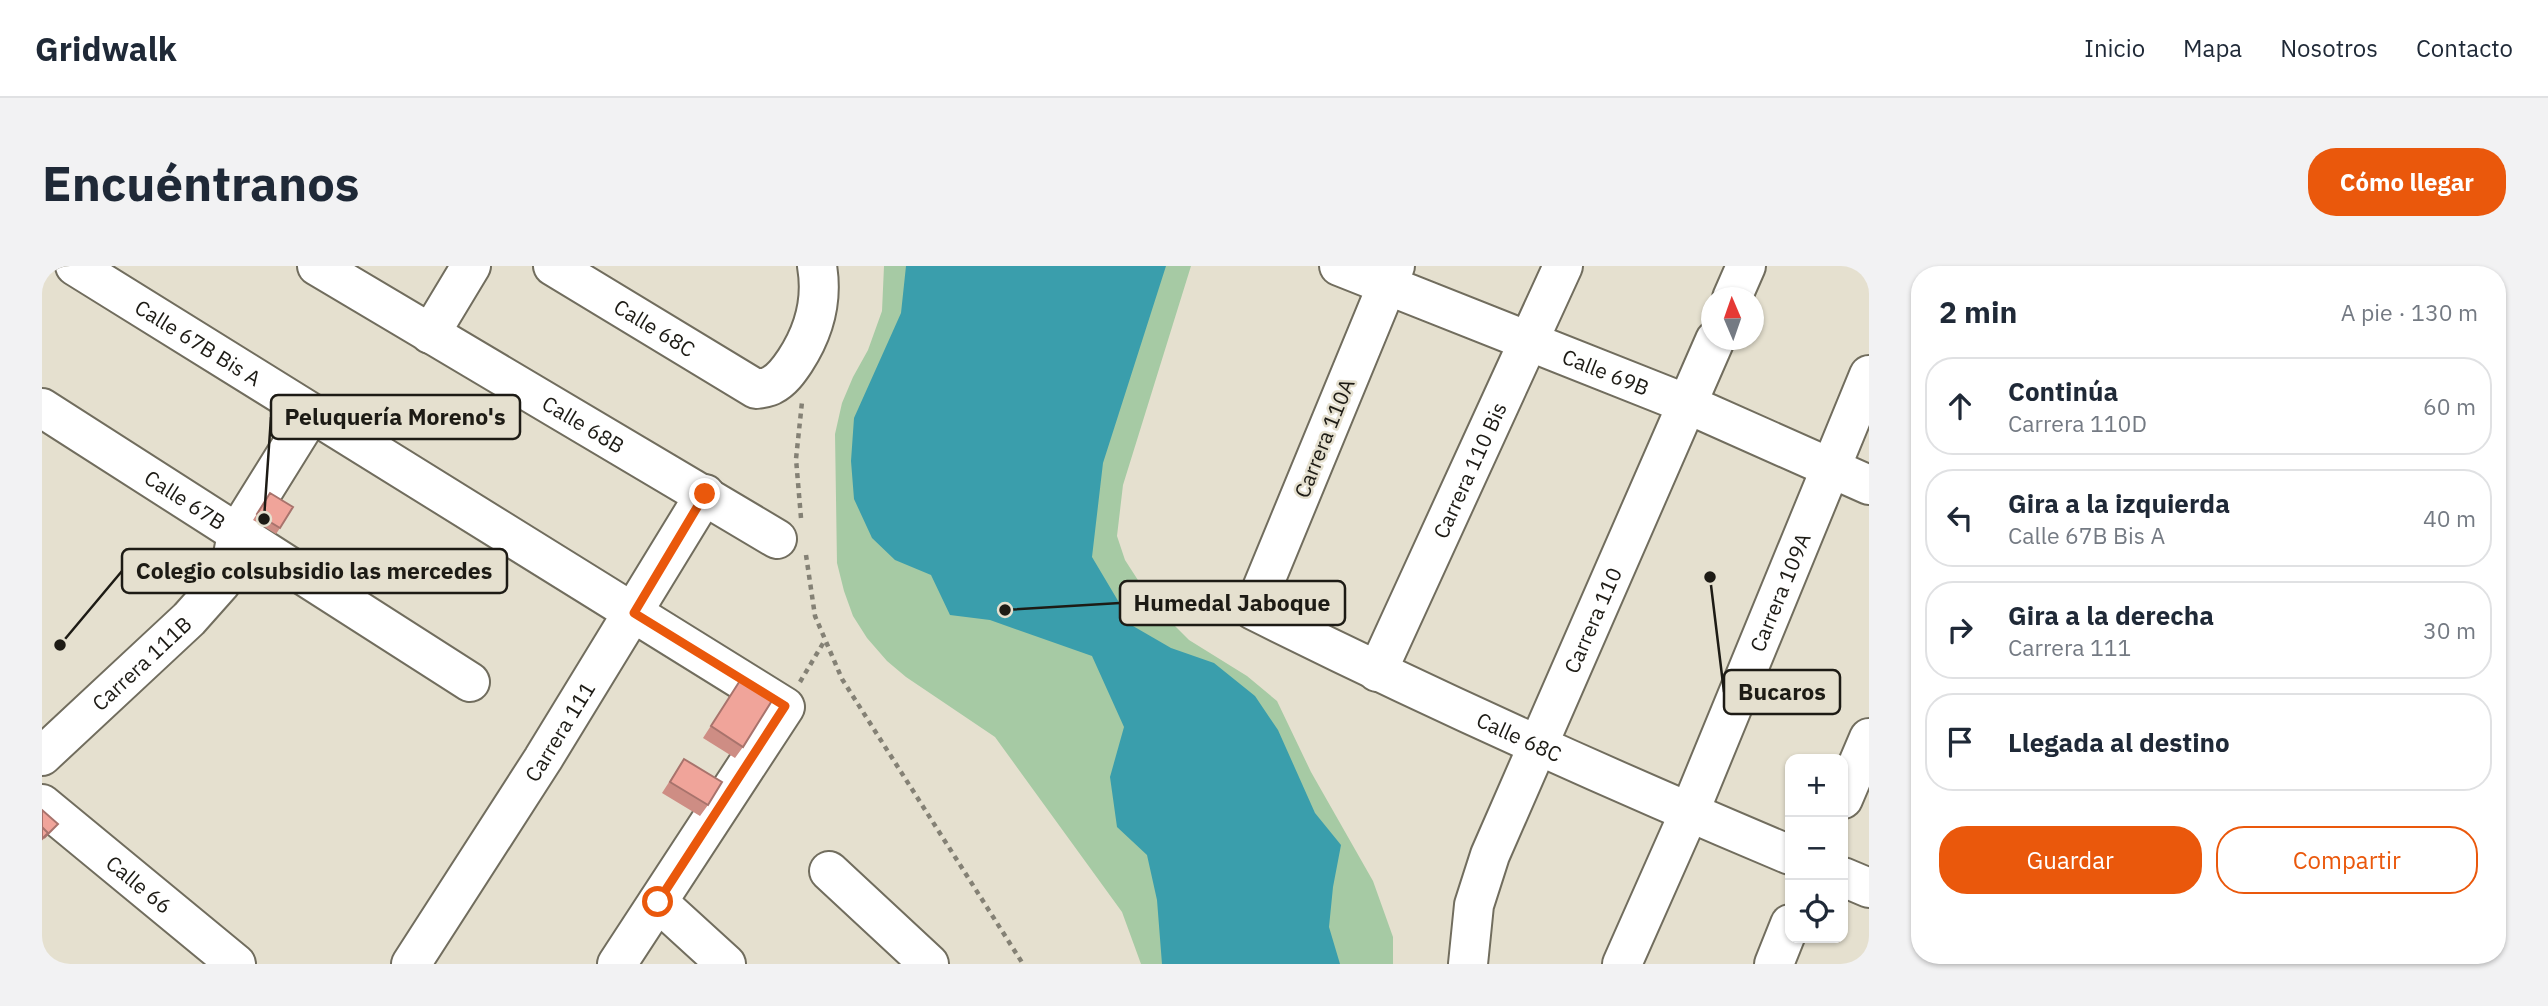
<!DOCTYPE html>
<html lang="es">
<meta charset="utf-8">
<style>
:root{--surface:#fff;--page:#f2f2f3;--text:#1f2937;--muted:#747a83;--line:#e0e1e3;--accent:#ea580c}
body{margin:0;font-family:"IBM Plex Sans",sans-serif;background:var(--page);color:var(--text)}
.controls{position:absolute;right:21px;bottom:21px;display:grid;overflow:hidden;border-radius:14px;box-shadow:0 2px 5px #0004}
.controls button{width:63px;height:63px;display:grid;place-items:center;padding:0;border:0;border-bottom:2px solid var(--line);background:var(--surface);color:var(--text);font:35px sans-serif}
.compass{position:absolute;left:1659px;top:21px;width:63px;height:63px;border-radius:50%;background:var(--surface);box-shadow:0 2px 5px #0004;rotate:358deg}
.stop{position:absolute;width:21px;height:21px;margin:-16px;border:5px solid #ea580c;border-radius:50%;background:#fff}
.stop.end{background:#ea580c;border-color:#fff;box-shadow:0 2px 7px #0008}
.list{margin:0;padding:0;list-style:none}
h2{display:flex;justify-content:space-between;align-items:center;height:91px;margin:0;padding:0 28px;font-size:30px}
h2 small{font-size:23px;font-weight:400;color:var(--muted)}
.list li{display:grid;grid-template-columns:46px 1fr auto;gap:21px;align-items:center;box-sizing:border-box;height:98px;margin:0 14px 14px;padding:0 14px;border:2px solid var(--line);border-radius:28px}
.list b{display:block;font-size:26px;white-space:nowrap}
.list p{margin:0;font-size:23px;white-space:nowrap;color:var(--muted)}
.list em{font-size:23px;font-style:normal;color:var(--muted)}
.actions{display:flex;gap:14px;padding:21px 28px}
.actions a{flex:1;padding:16px 0;border:2px solid var(--accent);border-radius:28px;text-align:center;font-size:24px;color:var(--accent)}
.actions .main{background:var(--accent);color:#fff}
.icon{flex:none;width:38px;height:38px;fill:none;stroke:currentColor;stroke-width:2;stroke-linecap:round;stroke-linejoin:round}
.map{position:relative;flex:none;width:1827px;height:698px;overflow:hidden;border-radius:28px}
header{display:flex;align-items:center;gap:42px;box-sizing:border-box;height:98px;padding:0 35px;background:var(--surface);border-bottom:2px solid var(--line)}
header strong{font-size:33px}
nav{display:flex;gap:38px;margin-inline-start:auto;font-size:24px}
.intro{display:flex;align-items:center;justify-content:space-between;box-sizing:border-box;height:168px;padding:0 42px}
h1{margin:0;font-size:49px}
.button{padding:18px 32px;border-radius:28px;background:var(--accent);color:#fff;font-size:24px;font-weight:700}
main{display:flex;gap:42px;padding:0 42px}
aside{flex:1;background:var(--surface);border-radius:28px;box-shadow:0 2px 5px #0004}
.map>svg:first-child{display:block}
.green{fill:#a6caa4}
.water{fill:#3a9eac}
.lines{fill:none;stroke-linecap:round;stroke-linejoin:round}
.minor-casing{stroke:#716d5e;stroke-width:42}
.path{stroke:#848175;stroke-width:4.5;stroke-dasharray:5 5;stroke-linecap:butt}
.minor{stroke:#fff;stroke-width:38}
.wall{fill:#ce8d84}
.building{fill:#f0a49a;stroke:#a8736c;stroke-width:2}
.route{stroke:#ea580c;stroke-width:9}
.labels{text-anchor:middle;dominant-baseline:central;stroke-width:5;stroke-linejoin:round;paint-order:stroke}
.street-label{font-size:21px;fill:#1d1b15;stroke:#e5e0cf}
.leader{fill:none;stroke:#1d1b15;stroke-width:2.5}
.callout-dot{fill:#1d1b15;stroke:#e5e0cf;stroke-width:2.5}
.callout{fill:#e5e0cf;stroke:#1d1b15;stroke-width:2.5}
.callout-label{font-size:23px;text-anchor:middle;font-weight:bold;fill:#1d1b15}
</style>
<header>
<strong>Gridwalk</strong>
<nav><a>Inicio</a><a>Mapa</a><a>Nosotros</a><a>Contacto</a></nav>
</header>
<div class="intro"><h1>Encuéntranos</h1><a class="button">Cómo llegar</a></div>
<main>
<div class="map">
<svg width="1827" height="698" viewBox="0 0 1827 698">
<rect width="100%" height="100%" fill="#e5e0cf"/>
<!-- green -->
<path class="green" d="M842 0H1149L1081 219 1075 270 1083 294 1112 339 1147 374 1205 410 1235 435 1269 506 1331 615 1351 671V698H1099L1080 646 953 471 864 411 845 395 825 372 811 350 802 325 795 297 793 168 800 137 811 111 826 84 840 45Z"/>
<!-- water -->
<path class="water" d="M864 0H1124L1061 197 1050 291 1091 360 1129 382 1172 397 1213 430 1236 464 1273 547 1299 579 1291 621 1287 661 1298 698H1120L1115 634 1105 589 1075 561 1068 511 1082 461 1050 390 948 354 908 349 889 309 853 294 830 272 812 233 809 195 812 152 859 47Z"/>
<g class="lines">
<!-- minor casing -->
<g class="minor-casing">
<g id="minor">
<path id="s1" d="M33 0 743 441 575 698"/>
<path id="s2" d="M275 0 735 273"/>
<path id="s3" d="M511 0 714 123C719 122 726 122 730 119 740 114 747 104 753 95 772 66 781 35 775 0"/>
<path id="s4" d="M1297 0 1645 138 1827 219"/>
<path id="s5" d="M1353 0 1211 344C1387 432 1567 513 1748 589"/>
<path d="M1690 32 1704 0"/>
<path d="M388 68 429 0"/>
<path id="s6" d="M0 142 428 416"/>
<path id="s7" d="M1335 406 1521 0"/>
<path id="s8" d="M0 490 147 353 179 317 191 289 195 267 269 148"/>
<path d="M1801 533 1827 472"/>
<path id="s9" d="M0 538 194 698"/>
<path d="M787 605 887 698"/>
<path d="M1801 611 1827 622"/>
<path d="M616 636 684 698"/>
<path id="s10" d="M369 698 501 493 663 228"/>
<path id="s11" d="M1426 698 1432 639 1448 589 1673 74"/>
<path id="s12" d="M1580 698 1647 547 1827 109"/>
<path d="M1732 698 1748 658"/>
</g>
</g>
<!-- path -->
<path class="path" d="M759 252 754 193 760 136
M764 289 773 350 800 413 981 698
M758 416 783 374"/>
<!-- minor -->
<use href="#minor" class="minor"/>
</g>
<!-- wall -->
<path class="wall" d="M228 227 238 262 234 268 211 254Z
M699 413 701 481 693 492 661 472Z
M642 493 666 539 658 550 620 527Z"/>
<!-- building -->
<path class="building" d="M228 227 251 241 238 262 215 248Z
M699 413 731 433 701 481 669 460Z
M642 493 680 516 666 539 628 516Z
M0 544 16 558 2 572 6 567 0 561Z
M0 561 6 567 0 573Z"/>
<g class="lines">
<!-- route -->
<path class="route" d="M616 636 743 440 592 347 663 228"/>
</g>
<g class="labels">
<!-- street labels -->
<g class="street-label">
<text stroke="none"><textPath href="#s3" startOffset="119">Calle 68C</textPath></text>
<text stroke="none"><textPath href="#s1" startOffset="145">Calle 67B Bis A</textPath></text>
<text stroke="none"><textPath href="#s4" startOffset="287">Calle 69B</textPath></text>
<text stroke="none"><textPath href="#s2" startOffset="310">Calle 68B</textPath></text>
<text transform="translate(1282 172) rotate(-68)">Carrera 110A</text>
<text stroke="none"><textPath href="#s7" startOffset="222">Carrera 110 Bis</textPath></text>
<text stroke="none"><textPath href="#s6" startOffset="170">Calle 67B</textPath></text>
<text stroke="none"><textPath href="#s12" startOffset="404">Carrera 109A</textPath></text>
<text stroke="none"><textPath href="#s11" startOffset="368">Carrera 110</textPath></text>
<text stroke="none"><textPath href="#s8" startOffset="136">Carrera 111B</textPath></text>
<text stroke="none"><textPath href="#s10" startOffset="276">Carrera 111</textPath></text>
<text stroke="none"><textPath href="#s5" startOffset="667">Calle 68C</textPath></text>
<text stroke="none"><textPath href="#s9" startOffset="126">Calle 66</textPath></text>
</g>
</g>
<!-- callouts -->
<path class="leader" d="M222 253L229 151M18 379L80 305M963 344L1078 337M1668 311L1682 426"/>
<g class="callout-dot">
<circle cx="222" cy="253" r="7"/>
<circle cx="18" cy="379" r="7"/>
<circle cx="963" cy="344" r="7"/>
<circle cx="1668" cy="311" r="7"/>
</g>
<g class="callout">
<rect x="229" y="129" width="249" height="44" rx="7"/>
<rect x="80" y="283" width="385" height="44" rx="7"/>
<rect x="1078" y="315" width="225" height="44" rx="7"/>
<rect x="1682" y="404" width="116" height="44" rx="7"/>
</g>
<g class="callout-label">
<text x="353" y="159">Peluquería Moreno's</text>
<text x="272" y="313">Colegio colsubsidio las mercedes</text>
<text x="1190" y="345">Humedal Jaboque</text>
<text x="1740" y="434">Bucaros</text>
</g>
</svg>
<div class="controls">
<button>+</button>
<button>−</button>
<button><svg class="icon" aria-label="locate" viewBox="0 0 24 24"><circle cx="12" cy="12" r="6"/><path d="M12 2v4M12 18v4M2 12h4M18 12h4"/></svg></button>
</div>
<svg class="compass" viewBox="-18 -18 36 36"><path d="M0-13l5 13h-10z" fill="#e53935"/><path d="M0 13l5-13h-10z" fill="#747a83"/></svg>
<div class="stop" style="left:616px;top:636px"></div>
<div class="stop end" style="left:663px;top:228px"></div>
</div>
<aside>
<h2>2 min<small>A pie · 130 m</small></h2>
<ul class="list">
<li><svg class="icon" aria-label="ahead" viewBox="0 0 24 24"><path d="M12 20V5M6 11l6-6 6 6"/></svg><div><b>Continúa</b><p>Carrera 110D</p></div><em>60 m</em></li>
<li><svg class="icon" aria-label="left" viewBox="0 0 24 24"><path d="M17 20v-9H6M10 6l-5 5 5 5"/></svg><div><b>Gira a la izquierda</b><p>Calle 67B Bis A</p></div><em>40 m</em></li>
<li><svg class="icon" aria-label="right" viewBox="0 0 24 24"><path d="M7 20v-9h11M14 6l5 5-5 5"/></svg><div><b>Gira a la derecha</b><p>Carrera 111</p></div><em>30 m</em></li>
<li><svg class="icon" aria-label="arrive" viewBox="0 0 24 24"><path d="M6 21V4h12l-3 4 3 4H6"/></svg><div><b>Llegada al destino</b></div></li>
</ul>
<div class="actions"><a class="main">Guardar</a><a>Compartir</a></div>
</aside>
</main>
